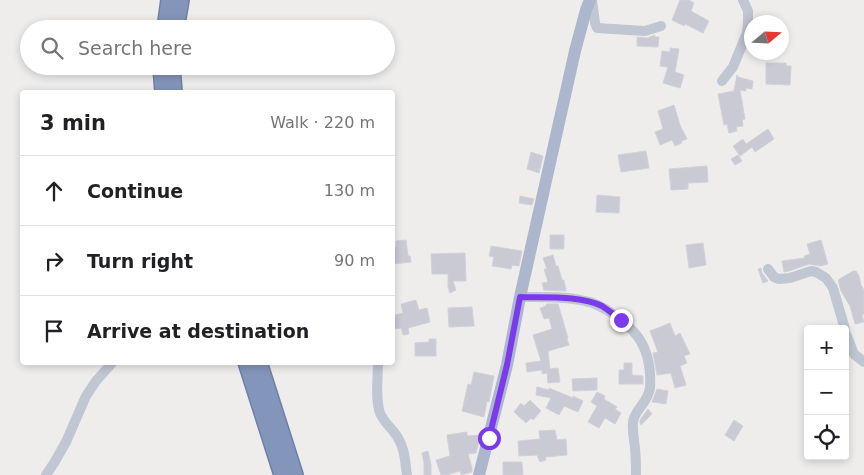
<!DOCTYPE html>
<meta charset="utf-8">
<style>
:root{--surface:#fff;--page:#f6f6f6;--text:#202124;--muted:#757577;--line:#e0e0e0}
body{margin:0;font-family:"DejaVu Sans",sans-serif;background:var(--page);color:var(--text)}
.controls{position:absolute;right:15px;bottom:15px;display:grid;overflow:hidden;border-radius:5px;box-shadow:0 2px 8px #0003}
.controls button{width:45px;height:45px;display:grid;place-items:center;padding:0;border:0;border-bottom:1px solid var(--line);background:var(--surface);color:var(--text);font:25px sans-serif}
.compass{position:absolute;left:744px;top:15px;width:45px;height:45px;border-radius:50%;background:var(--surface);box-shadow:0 2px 8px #0003;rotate:71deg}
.stop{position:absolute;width:15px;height:15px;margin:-11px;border:4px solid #7c3aed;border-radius:50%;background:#fff}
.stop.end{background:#7c3aed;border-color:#fff;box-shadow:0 1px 5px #0008}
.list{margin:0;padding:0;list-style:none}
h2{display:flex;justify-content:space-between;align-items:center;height:65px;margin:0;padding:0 20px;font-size:21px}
h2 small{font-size:16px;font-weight:400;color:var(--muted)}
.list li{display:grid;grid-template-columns:32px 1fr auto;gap:15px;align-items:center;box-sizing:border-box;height:70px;padding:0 20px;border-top:1px solid var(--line)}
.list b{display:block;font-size:19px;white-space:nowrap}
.list em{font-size:16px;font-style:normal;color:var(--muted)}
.icon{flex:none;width:28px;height:28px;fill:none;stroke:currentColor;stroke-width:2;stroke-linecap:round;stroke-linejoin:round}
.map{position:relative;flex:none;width:864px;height:475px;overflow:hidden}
.search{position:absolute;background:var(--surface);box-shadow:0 2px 8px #0003;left:20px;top:20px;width:375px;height:55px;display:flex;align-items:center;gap:12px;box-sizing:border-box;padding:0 18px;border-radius:28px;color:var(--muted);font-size:19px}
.panel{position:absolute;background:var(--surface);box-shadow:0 2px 8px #0003;left:20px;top:90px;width:375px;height:275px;border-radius:5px}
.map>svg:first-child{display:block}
.building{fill:#c9cad3;stroke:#d1d1d8}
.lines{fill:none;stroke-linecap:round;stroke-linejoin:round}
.highway-casing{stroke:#6f80a8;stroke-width:18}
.minor{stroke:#c0c6d2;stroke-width:10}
.major{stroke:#acb6cc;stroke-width:12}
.highway{stroke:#8495bc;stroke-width:15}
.route{stroke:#7c3aed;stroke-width:6}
</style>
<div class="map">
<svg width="864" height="475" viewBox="0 0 864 475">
<rect width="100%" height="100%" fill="#efedec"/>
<!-- building -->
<path class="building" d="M680 0H689L694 3 691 11 709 21 703 33 685 24 684 26 672 20Z
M655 35V37H659L658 47 637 46V37L647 38Z
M670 48 679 49 675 72 684 75 680 88 663 83 668 67 660 66 662 51 670 52Z
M766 63H786V66H791L790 85 766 84Z
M737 75 738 77 753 81 752 89 746 88V91L740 90 745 119 742 120 743 126 736 127 737 131 729 133 727 124 724 125 718 94 734 91Z
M674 105 680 125 687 139 681 141 682 143 675 146 672 140 660 145 655 132 663 129 658 111Z
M768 129 774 139 755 152 752 147 740 156 733 146 743 139 746 144Z
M646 151 649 168 621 172 618 155Z
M531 152 543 156 539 173 527 169Z
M738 155 742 161 735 165 731 159Z
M707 166 708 182 688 183V189L671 190 669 169Z
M597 195 620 197 619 213 596 212Z
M520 196 534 199 532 205 519 203Z
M550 235H564V249H550Z
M406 240 408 256H410L411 262 392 264V247H396V241Z
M821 240 828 264 820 266 809 264 789 271 784 272 782 261 805 258 804 256 810 254 807 244Z
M703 243 706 265 689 268 686 245Z
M491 246 522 251 519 266 512 265 511 269 492 266 494 257 489 256Z
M465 253 466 281H453L456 290 450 293 448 287V274H432L431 254Z
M553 255 556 266H558L562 280H564L566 291 544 290 542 283 548 282 544 269H547L543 258Z
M761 268 762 273 768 281 763 283 758 269Z
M853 271H856L859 276 861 285 864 290V314L862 315 864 322 855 324 850 306 841 291 838 280Z
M416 300 419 310 427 308 430 322 408 328 409 334 403 335 401 328 394 329 392 316 403 313 401 304Z
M546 304H558L568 338 567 339 569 345 548 351 550 369 558 368 560 382 548 383 547 373 542 374V370L527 372 526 363 541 361 533 335 552 329 549 318 544 319 540 308 546 306Z
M472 307 474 326 449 327 448 308Z
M670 323 675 336 680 333 690 354 684 356 687 363 680 366 686 385 675 388 671 373 657 375 653 353 658 352 650 331Z
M429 339H436V356H415V343L429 342Z
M624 363H632V375L643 376V384H619V370H624Z
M474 372 494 376 489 402 487 401 484 417 462 411 468 384 471 385Z
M597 378V390L573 391 572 379Z
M537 387 549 390V388L573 398V396L583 401 578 412 564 406 559 415 546 408 551 398 536 395Z
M657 389 668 391 666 404 652 402Z
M597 392 605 396 604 399 617 407 615 409 621 413 615 424 605 418 599 428 588 422 597 406 591 402Z
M530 400 541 411 533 420 531 418 526 423 514 412 521 403 524 406Z
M648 409 652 414 641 425 640 423V420Z
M734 420 743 426 734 441 725 435Z
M555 430 557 440 566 439 567 455 545 457 546 460 540 462 537 455 519 456 518 441 540 439 539 431Z
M467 432V436L480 435V438L476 453 468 454 472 468V472L461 475 460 471 447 475H441L436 460 450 456 447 435Z
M428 451 431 465V475H424V463L422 453Z
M503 462H522L523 475H503Z"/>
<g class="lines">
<!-- highway casing -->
<g class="highway-casing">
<path id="highway" d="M165 29 169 0
M176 29 181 0
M161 66 163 92
M172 66 174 92
M246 362 282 475
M259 362 295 475"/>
</g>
<!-- minor -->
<path class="minor" d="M592 0 595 23 597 28 645 31 661 26
M722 81 733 67 747 33 748 23V11L743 0
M768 269 774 277 779 279 790 278 811 271 816 272 826 278 833 288 845 329
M520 297C541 297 564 296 585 301 602 304 627 322 638 337 648 351 651 371 650 388 648 403 634 410 633 422 632 431 634 439 635 448 636 457 636 466 636 475
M845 331 854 354 864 362
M378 362C378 377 375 399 380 413 384 423 393 429 398 438 405 449 405 462 407 475
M46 475 54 463 66 442 86 396 96 381 113 362"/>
<!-- major -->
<path class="major" d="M479 475 507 365 520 297 575 51 586 10 590 0"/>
<!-- highway -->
<use href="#highway" class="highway"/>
</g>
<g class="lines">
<!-- route -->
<path class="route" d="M489 438 507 365 520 297C544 298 580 295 602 306 608 310 615 315 621 320"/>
</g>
</svg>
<div class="controls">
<button>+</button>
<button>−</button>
<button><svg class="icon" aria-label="locate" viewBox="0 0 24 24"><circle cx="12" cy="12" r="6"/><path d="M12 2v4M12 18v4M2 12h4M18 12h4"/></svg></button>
</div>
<svg class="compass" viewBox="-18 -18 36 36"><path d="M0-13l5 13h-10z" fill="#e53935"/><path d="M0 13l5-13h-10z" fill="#757577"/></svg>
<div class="stop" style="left:489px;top:438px"></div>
<div class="stop end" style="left:621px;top:320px"></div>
<div class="search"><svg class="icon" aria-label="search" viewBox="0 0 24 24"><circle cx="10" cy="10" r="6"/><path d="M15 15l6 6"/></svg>Search here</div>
<section class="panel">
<h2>3 min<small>Walk · 220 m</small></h2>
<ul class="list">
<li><svg class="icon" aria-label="ahead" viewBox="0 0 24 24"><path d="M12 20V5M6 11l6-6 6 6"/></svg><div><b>Continue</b></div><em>130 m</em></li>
<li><svg class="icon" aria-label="right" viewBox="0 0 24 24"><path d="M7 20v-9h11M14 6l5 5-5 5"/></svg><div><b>Turn right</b></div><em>90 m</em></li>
<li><svg class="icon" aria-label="arrive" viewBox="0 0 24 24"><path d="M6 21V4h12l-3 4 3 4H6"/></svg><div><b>Arrive at destination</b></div></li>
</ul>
</section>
</div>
